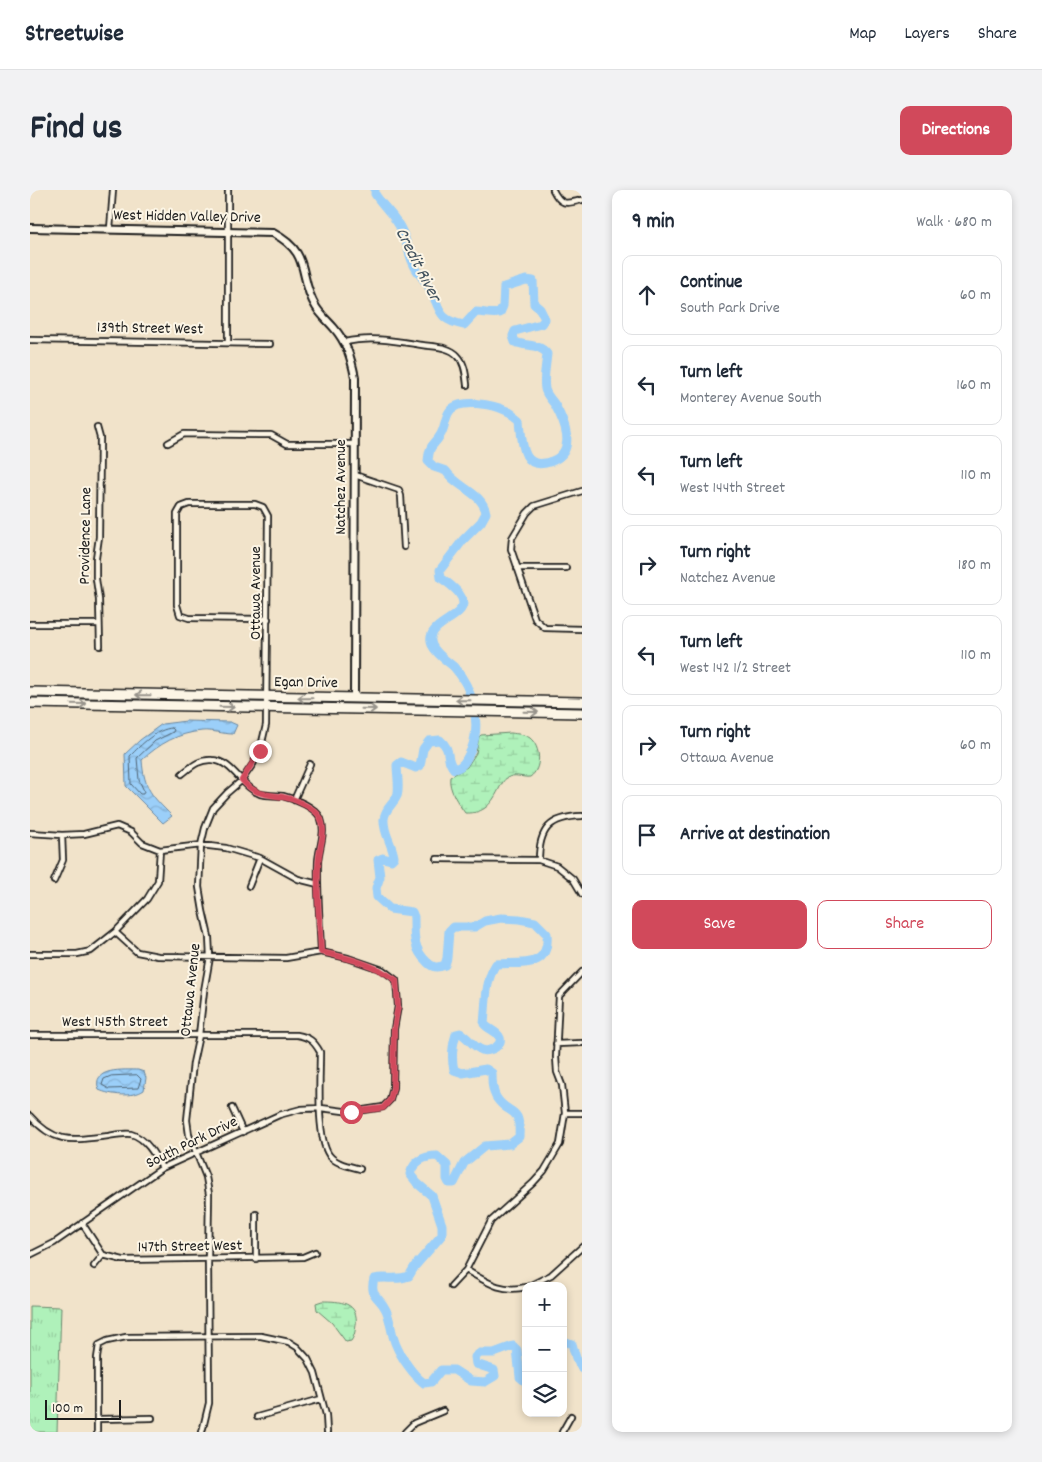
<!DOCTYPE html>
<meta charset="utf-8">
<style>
:root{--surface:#fff;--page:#f2f2f3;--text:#1f2937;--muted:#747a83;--line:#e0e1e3;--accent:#d1495b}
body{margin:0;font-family:Dekko,sans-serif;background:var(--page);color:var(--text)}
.controls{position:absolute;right:15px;bottom:15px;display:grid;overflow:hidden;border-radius:10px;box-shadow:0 2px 8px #0003}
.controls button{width:45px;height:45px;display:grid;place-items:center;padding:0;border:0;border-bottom:1px solid var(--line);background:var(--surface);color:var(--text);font:25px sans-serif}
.scale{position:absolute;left:15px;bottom:12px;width:76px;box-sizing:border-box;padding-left:5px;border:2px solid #1c1c1c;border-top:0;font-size:14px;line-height:18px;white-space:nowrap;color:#1c1c1c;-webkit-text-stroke:4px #fcf5e5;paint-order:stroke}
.stop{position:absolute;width:15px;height:15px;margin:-11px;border:4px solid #d1495b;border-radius:50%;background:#fff}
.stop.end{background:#d1495b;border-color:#fff;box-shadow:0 1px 5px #0008}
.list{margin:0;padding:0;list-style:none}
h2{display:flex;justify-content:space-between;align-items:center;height:65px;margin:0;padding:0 20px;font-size:21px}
h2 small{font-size:16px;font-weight:400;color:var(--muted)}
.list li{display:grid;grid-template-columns:32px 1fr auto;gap:15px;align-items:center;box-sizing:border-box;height:80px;margin:0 10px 10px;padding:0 10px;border:1px solid var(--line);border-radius:10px}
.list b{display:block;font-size:19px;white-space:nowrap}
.list p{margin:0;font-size:16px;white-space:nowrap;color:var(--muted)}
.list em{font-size:16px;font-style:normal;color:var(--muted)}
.actions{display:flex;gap:10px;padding:15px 20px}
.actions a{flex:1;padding:11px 0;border:1px solid var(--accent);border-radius:10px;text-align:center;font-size:18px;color:var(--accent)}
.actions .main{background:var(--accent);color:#fff}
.icon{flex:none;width:28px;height:28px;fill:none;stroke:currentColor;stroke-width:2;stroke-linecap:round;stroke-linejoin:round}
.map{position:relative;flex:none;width:552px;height:1242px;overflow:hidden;border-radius:10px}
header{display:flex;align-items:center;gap:30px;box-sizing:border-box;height:70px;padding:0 25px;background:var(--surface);border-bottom:1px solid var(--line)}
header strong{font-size:24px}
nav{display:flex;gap:28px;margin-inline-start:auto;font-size:18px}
.intro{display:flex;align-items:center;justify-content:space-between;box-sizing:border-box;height:120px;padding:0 30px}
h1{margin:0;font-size:35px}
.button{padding:12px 22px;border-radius:10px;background:var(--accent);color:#fff;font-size:18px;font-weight:700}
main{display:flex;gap:30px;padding:0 30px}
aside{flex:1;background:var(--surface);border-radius:10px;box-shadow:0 2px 8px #0003}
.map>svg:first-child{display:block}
.grass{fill:url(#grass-tufts);stroke:#66866b}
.wetland{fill:url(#wetland-marsh);stroke:#66866b}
.water{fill:url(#water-waves);stroke:#6887a1}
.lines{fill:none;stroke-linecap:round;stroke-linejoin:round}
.shore{stroke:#4f6474;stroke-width:1}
.river{stroke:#9bcff9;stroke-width:9}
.street-casing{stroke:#1c1c1c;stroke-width:8}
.secondary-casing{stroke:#1c1c1c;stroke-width:10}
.highway-casing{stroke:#1c1c1c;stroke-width:12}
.street{stroke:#fcf5e5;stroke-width:4.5}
.secondary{stroke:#fcf5e5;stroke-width:6}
.highway{stroke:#fcf5e5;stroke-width:9}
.oneway{stroke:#97938b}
.route{stroke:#d1495b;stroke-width:6}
.labels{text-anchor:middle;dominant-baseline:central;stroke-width:4;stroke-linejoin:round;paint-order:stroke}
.street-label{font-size:16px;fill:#1c1c1c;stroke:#fcf5e5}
.water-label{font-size:18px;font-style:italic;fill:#42525e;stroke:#fcf5e5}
</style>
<header>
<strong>Streetwise</strong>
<nav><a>Map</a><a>Layers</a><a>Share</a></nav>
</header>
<div class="intro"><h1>Find us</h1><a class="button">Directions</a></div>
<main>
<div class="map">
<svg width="552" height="1242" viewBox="0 0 552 1242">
<defs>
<pattern id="grass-tufts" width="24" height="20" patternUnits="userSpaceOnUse" patternTransform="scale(1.25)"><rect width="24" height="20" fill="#aff1ba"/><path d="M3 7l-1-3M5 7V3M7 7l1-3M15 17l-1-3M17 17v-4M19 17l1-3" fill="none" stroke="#96ce9f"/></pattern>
<pattern id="wetland-marsh" width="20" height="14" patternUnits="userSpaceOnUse" patternTransform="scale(1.25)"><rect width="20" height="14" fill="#aff1ba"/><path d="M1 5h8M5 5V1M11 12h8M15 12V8" fill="none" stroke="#96ce9f"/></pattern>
<pattern id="water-waves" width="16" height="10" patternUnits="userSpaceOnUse" patternTransform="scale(1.25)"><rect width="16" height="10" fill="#9bcff9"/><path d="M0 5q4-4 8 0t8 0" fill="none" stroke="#85b1d5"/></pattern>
</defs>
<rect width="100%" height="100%" fill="#f1e3ca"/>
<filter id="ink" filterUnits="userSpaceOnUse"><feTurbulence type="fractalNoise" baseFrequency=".02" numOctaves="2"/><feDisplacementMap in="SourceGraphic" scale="10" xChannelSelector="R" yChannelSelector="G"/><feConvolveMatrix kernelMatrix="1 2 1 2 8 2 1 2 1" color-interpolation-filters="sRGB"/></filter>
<g filter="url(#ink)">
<!-- grass -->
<path class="grass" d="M0 1116 31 1117 27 1242H0Z"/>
<!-- wetland -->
<path class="wetland" d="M481 543C487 544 494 544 500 548 511 557 512 579 500 587 492 588 484 583 477 588 474 589 472 594 470 597 462 613 455 624 435 623 428 613 418 599 420 587L437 577 446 563 449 547 451 545Z
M292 1111C310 1111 329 1112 326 1135 325 1141 325 1145 321 1151L316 1152 302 1133 287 1120 286 1113Z"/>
<!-- water -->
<path class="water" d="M156 531 200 532 207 535 203 544C193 544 182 540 172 541 148 543 129 554 112 570 114 599 122 606 142 626L133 633 96 596 95 564 110 550 132 534Z
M108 880 114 882 116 888 114 900C103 908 80 905 69 900 60 877 95 880 108 880Z"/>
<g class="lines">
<!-- shore -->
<path class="shore" d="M142 538 144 540 143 542 125 551 107 568 109 590 114 601 113 604H110L101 594 100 566C111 555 126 539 142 538Z
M107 885 111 889 108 898 79 899 72 895 74 889 81 886Z"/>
<!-- river -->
<path class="river" d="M345 0V4C353 17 366 26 372 41 377 51 378 63 383 73 387 83 395 90 400 99 411 120 407 130 434 135L446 122C455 122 462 125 470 123L473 116 474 97 496 90 503 91 504 114 510 119 515 129 511 134 485 141 483 146 485 152C497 157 509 153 517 164 516 176 513 187 515 199 516 205 522 210 525 215 535 233 547 261 522 271 491 283 492 251 490 230 486 227 482 223 477 221 465 215 428 207 419 222 415 228 415 237 411 244 403 258 400 252 398 271L404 277 416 281C426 297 453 303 456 323L451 332 433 350 410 380 411 388C470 428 390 426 402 455 406 464 417 471 424 477 443 498 452 534 441 560 437 568 434 577 424 579 414 568 423 561 410 550L399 551 393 559 390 576 386 578 371 572 367 575C367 583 370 600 367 606 363 615 355 618 354 629 353 643 362 653 364 667L361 670 353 668 348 670 350 687 346 698 347 707 360 719 382 722 384 727C384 745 383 759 397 772 403 778 407 778 415 775L417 768 419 741 423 737H445L455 731 471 728 489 729 505 732 517 744C520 780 490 772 466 774 455 790 456 815 454 834 458 839 466 841 469 846 475 855 459 863 452 860 443 857 438 847 430 843L426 844C422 857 421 867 424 880L433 883 456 879 462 883C462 892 462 900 466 907 478 927 491 913 489 947L480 954 455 956 434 973 424 993H419L417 989V975L407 966C394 966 384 971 380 984L387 993 402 1006 412 1035V1045L385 1076 379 1086C366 1091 356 1086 344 1089 339 1108 350 1106 356 1120 361 1131 361 1144 366 1155 371 1167 383 1185 394 1193L401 1192 411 1180H424L441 1191 455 1192 465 1186 464 1180 446 1174 445 1167 450 1163H464L483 1156 487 1160 490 1187 496 1192
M533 1151 542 1154 546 1168 552 1179"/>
<!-- street casing -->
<g class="street-casing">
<path id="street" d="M523 0C531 16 536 14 552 10
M80 39 83 0
M0 150 240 154
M315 152C341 146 366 151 392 155 404 157 419 156 428 166 435 173 436 186 437 195
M198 153V0
M67 237 70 248 69 347 66 368V389L69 410 70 456
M138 253 154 244 228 245H241L257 254H325
M325 285 369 300 371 306 374 357
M552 301 504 316 497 323 482 348 481 359 505 429 515 438 552 439
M487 378H536
M0 434H69
M152 584C161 577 169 569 182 570 203 571 211 597 230 604 238 606 246 605 253 606 265 609 286 617 291 629 296 643 289 657 288 671 287 701 290 732 291 762
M264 610 280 574
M0 643 32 645 54 644 87 636 101 642 112 653 130 660 171 655 196 658 230 668 268 689 288 694
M407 669 509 670 527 676 543 689 552 704
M509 670C509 639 520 627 552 626
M24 691 33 670 32 645
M219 696 230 668
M85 742 117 709 128 691 130 660
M0 764H47L61 761 85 742 107 762 128 766 256 768 291 762 318 768 353 780 366 790 368 816 364 839 363 897 360 910 353 917 321 922 291 918 271 919 249 925 132 978 24 1053 0 1065
M0 845H267C279 847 284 851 290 862 290 886 286 946 299 965 306 974 319 976 330 979
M526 854 552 853
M202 918 213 942
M535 923H552
M0 926C25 955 43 950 78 946 84 945 94 943 101 944 116 948 125 965 132 978
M226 1024V1069
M52 1033 73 1065 93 1070 273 1067 285 1062
M64 1076 73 1065
M436 1080C457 1092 471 1103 496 1097
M421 1096 436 1080 461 1031 503 993 514 981 530 954 535 923 532 895 527 882 526 867 529 806 552 782
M499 1096 521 1085 552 1057
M227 1227 291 1209
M68 1229 122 1228
M67 1242V1168L69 1155 77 1151 96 1147 231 1146 259 1152 267 1157 278 1169 285 1183 296 1225 297 1242
M172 1242 179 1213 178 1070 179 1004 176 987 159 945 157 930 163 873 169 845 174 801 180 767 179 747 173 721 169 697 171 655 175 638 183 618 197 603 212 590 223 574 230 561 236 535 238 326 233 317 225 314H159L151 317 147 324V415L150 425 159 428 238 429
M375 1242 384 1233 413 1221
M532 1242 541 1226"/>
</g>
<!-- secondary casing -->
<g class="secondary-casing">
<path id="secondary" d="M0 38 243 43C283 64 267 86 286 117 291 125 298 131 304 138 317 153 321 168 325 187L324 509"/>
</g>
<!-- highway casing -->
<g class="highway-casing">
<path id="highway" d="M0 502 552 512
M0 513 552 523"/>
</g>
<!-- street -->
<use href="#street" class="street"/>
<!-- secondary -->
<use href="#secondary" class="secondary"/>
<!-- highway -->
<use href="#highway" class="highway"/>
</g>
<!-- one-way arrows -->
<defs><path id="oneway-shaft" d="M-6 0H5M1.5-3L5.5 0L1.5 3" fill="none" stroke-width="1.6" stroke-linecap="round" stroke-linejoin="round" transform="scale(1.25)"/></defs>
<g class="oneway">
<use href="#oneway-shaft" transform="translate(113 505) rotate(-179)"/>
<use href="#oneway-shaft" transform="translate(275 508) rotate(-179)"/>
<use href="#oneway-shaft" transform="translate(433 510) rotate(-179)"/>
<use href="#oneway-shaft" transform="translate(49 514) rotate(1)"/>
<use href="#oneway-shaft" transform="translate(197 517) rotate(1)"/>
<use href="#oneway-shaft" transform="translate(339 519) rotate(1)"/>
<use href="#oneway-shaft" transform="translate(501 522) rotate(1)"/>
</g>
</g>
<g class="lines" filter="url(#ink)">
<!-- route -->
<path class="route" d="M230 561 212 590C228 610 246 602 267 611 275 615 287 620 291 629 296 641 290 655 289 667 285 694 290 734 291 762 318 768 344 774 366 790L368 816 364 839 363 898 360 910 353 918 321 922"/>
</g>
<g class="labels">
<!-- street labels -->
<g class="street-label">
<text transform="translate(157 27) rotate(1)">West Hidden Valley Drive</text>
<text transform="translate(120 139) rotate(1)">139th Street West</text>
<text transform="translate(311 297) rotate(-90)">Natchez Avenue</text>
<text transform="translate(56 346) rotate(-89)">Providence Lane</text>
<text transform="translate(226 403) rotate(-90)">Ottawa Avenue</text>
<text transform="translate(276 493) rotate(1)">Egan Drive</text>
<text transform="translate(161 800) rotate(-84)">Ottawa Avenue</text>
<text x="85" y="832">West 145th Street</text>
<text transform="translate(162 953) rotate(-26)">South Park Drive</text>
<text transform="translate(160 1057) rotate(-1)">147th Street West</text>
</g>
<!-- water labels -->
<g class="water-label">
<text transform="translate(387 75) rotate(63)">Credit River</text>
</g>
</g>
</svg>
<div class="controls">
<button>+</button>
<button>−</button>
<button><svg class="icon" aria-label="layers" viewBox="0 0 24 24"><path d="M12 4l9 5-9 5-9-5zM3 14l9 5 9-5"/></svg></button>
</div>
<div class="scale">100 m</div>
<div class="stop" style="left:321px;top:922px"></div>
<div class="stop end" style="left:230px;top:561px"></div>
</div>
<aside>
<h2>9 min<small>Walk · 680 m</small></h2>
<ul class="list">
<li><svg class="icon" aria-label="ahead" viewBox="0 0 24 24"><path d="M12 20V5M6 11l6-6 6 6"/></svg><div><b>Continue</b><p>South Park Drive</p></div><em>60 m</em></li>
<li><svg class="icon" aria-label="left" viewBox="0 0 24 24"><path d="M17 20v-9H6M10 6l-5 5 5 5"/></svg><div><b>Turn left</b><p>Monterey Avenue South</p></div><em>160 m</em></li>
<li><svg class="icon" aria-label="left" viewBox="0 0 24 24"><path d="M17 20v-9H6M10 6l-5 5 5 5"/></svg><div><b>Turn left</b><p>West 144th Street</p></div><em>110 m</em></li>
<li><svg class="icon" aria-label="right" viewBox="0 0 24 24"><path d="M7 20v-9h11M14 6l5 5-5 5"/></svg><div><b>Turn right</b><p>Natchez Avenue</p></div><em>180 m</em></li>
<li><svg class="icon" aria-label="left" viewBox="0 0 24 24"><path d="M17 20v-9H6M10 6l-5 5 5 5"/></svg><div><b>Turn left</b><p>West 142 1/2 Street</p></div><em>110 m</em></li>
<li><svg class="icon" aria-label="right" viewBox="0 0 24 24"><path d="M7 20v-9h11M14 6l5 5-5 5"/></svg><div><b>Turn right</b><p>Ottawa Avenue</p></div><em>60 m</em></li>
<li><svg class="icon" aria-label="arrive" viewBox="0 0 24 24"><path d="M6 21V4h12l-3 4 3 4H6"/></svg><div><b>Arrive at destination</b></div></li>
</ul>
<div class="actions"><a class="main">Save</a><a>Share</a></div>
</aside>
</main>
